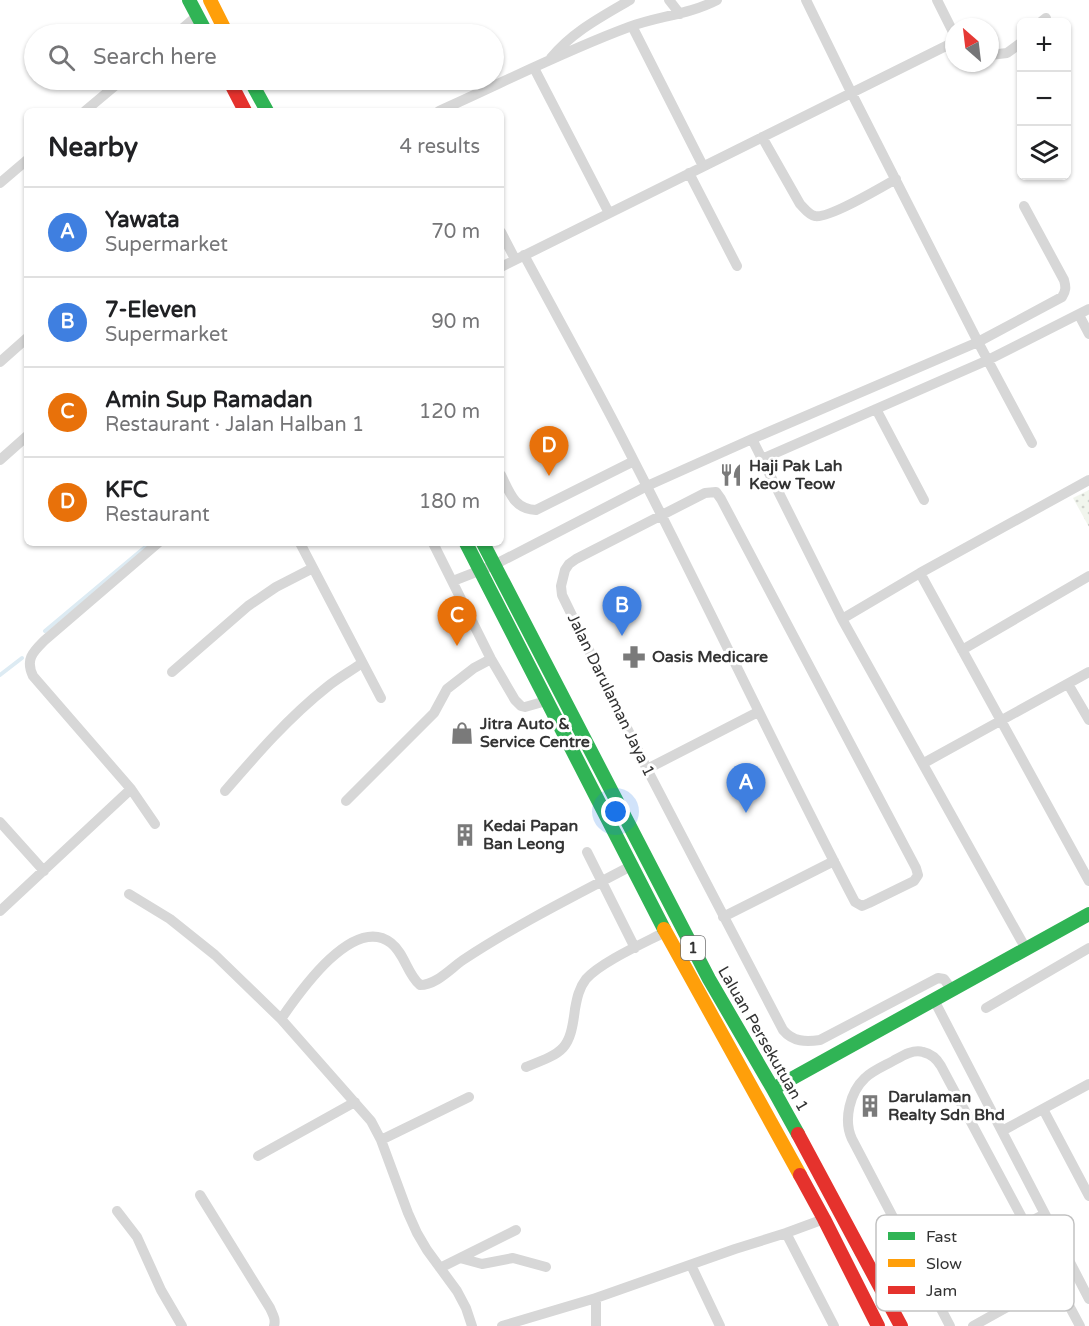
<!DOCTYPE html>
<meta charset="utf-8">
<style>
:root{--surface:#fff;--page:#f6f6f6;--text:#202124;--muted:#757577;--line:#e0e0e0;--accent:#db2777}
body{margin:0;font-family:"Varela Round",sans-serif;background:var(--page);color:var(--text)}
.controls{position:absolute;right:18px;top:18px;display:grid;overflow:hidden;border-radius:9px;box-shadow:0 2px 4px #0004}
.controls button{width:54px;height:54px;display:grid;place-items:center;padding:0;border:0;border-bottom:2px solid var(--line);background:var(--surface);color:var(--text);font:30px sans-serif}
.compass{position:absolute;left:945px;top:18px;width:54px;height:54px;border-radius:50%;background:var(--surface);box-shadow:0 2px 4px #0004;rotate:332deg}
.you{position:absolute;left:616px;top:812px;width:21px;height:21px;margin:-15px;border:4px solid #fff;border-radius:50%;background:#1a73e8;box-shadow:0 0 0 9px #1a73e833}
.badge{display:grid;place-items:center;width:39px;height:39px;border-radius:50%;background:var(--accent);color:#fff;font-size:20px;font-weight:700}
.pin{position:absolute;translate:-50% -50px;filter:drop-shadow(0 2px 3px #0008)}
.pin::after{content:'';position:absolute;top:32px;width:21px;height:18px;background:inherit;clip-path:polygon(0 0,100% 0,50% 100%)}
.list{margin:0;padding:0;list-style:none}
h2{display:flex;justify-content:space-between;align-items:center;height:78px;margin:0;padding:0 24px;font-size:26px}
h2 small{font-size:20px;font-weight:400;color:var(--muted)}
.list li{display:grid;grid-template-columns:39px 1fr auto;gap:18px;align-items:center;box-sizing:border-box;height:90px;padding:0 24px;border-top:2px solid var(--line)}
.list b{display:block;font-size:22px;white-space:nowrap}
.list p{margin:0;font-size:20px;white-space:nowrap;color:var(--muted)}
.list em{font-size:20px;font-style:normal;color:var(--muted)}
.icon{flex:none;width:33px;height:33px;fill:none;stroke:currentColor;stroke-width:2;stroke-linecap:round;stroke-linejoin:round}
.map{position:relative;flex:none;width:1089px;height:1326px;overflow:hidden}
.search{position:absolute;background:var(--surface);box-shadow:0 2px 4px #0004;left:24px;top:24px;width:480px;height:66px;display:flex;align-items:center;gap:15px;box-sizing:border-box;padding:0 21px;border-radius:33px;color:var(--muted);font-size:22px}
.panel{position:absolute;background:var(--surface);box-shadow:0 2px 4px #0004;left:24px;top:108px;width:480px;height:438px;border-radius:9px}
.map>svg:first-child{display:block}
.park{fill:url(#park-dots)}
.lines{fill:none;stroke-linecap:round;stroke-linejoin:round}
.stream{stroke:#ddebf3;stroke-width:4}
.street{stroke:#d7d7d7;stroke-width:10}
.fast{stroke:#30b455;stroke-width:14}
.slow{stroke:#ff9f0a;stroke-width:14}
.jam{stroke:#e5322d;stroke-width:14}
.labels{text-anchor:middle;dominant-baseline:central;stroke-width:6;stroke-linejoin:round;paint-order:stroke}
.shield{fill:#fff;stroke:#707070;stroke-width:1.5}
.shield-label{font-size:15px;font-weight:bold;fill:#333}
.poi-label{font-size:16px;font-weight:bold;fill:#333;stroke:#fff;text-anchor:start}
.street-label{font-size:16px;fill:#333;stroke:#fff}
.key{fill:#fff;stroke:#c2c2c2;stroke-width:1.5}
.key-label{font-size:16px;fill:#333}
</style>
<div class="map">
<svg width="1089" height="1326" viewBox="0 0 1089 1326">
<defs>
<pattern id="park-dots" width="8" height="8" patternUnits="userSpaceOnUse" patternTransform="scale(1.5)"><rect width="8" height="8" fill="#f1f5ed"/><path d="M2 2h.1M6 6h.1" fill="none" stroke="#cfd2cc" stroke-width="1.8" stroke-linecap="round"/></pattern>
</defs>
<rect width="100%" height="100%" fill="#fff"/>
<!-- park -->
<path class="park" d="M1089 490V527L1073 498Z"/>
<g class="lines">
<!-- stream -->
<path class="stream" d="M45 631 150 543
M0 675 22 658"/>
<!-- street -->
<path class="street" d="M669 0 680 14
M806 0 852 94 978 342 1032 443
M937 0 954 34
M1041 22 1046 18
M632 26 703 166
M176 34 198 15
M990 55 1007 53 1022 42
M551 58C572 32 601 17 630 0
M534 68 609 213
M85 111 122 80
M439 111C502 83 564 51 629 27 658 16 688 15 717 0
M762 137 800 204C804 208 809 215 815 216 828 219 882 187 896 179
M689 173 737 266
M0 183 27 160
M501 232 515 259
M524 255C561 324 600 393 635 463 710 609 779 757 855 902L862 906 869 903 914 881 918 875 916 868 721 499 716 492 705 493 576 559 569 564 565 570 561 586 562 595 647 769 783 1030C793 1042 806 1042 820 1040L938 978 944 979 952 990
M501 267 954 42
M1079 315 1089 334
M0 362 27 338
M876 409 924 500
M752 439 842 619 1026 949
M762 459 988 360 1089 309
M0 460 27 436
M501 475C510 493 514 509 536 510L634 461
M300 543 381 698
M433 543 491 659 515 700 521 706 525 707 546 701
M920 573 1089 881
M453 581 494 565 647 486 752 439 978 342 1062 297C1066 291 1066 287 1064 280L1024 206
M842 619 920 573 1089 480
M962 650 1089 576
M172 672 248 606 276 587 313 568
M1068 684 1089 720
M924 763 1089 672
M647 769 758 712
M225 791C257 754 289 717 327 687 338 678 351 671 362 663
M346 801 434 713 447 689 474 668 491 659
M0 822 44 871
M155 824 131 789 33 676C25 659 33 652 45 640L158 543
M587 852 635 948
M129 894 170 919 215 955 281 1019 371 1121 381 1140 408 1213 417 1233 427 1250 457 1291 466 1308 472 1326
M0 911 131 789
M723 917 834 861
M934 1000 1089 1299
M986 1008 1089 948
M281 1019C299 993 353 914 391 943 405 954 407 974 420 985 436 985 450 969 463 960 516 925 574 896 631 866
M526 1067C564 1052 570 1050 575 1009 577 998 579 988 586 979 601 962 644 943 665 932
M1043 1109 1089 1196
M1002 1131 1089 1084
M381 1140 469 1097
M258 1156 355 1102
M200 1195 270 1308C273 1315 276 1319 274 1326
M117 1211 137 1237 161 1290 182 1326
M786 1233 834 1326
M460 1258 482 1264 513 1258 546 1267
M691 1265 720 1326
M440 1268 516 1230
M924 1276 1045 1214
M596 1298V1326
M502 1326 596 1298 735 1249 786 1233 824 1219
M950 1326 852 1139C843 1120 850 1092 865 1078 872 1071 884 1066 893 1061 902 1056 913 1049 923 1052 932 1054 937 1059 941 1066L1080 1326
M973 1326 1056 1280"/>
<!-- fast -->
<path class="fast" d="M189 0 207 34
M250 80 267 111
M466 543 664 929
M483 543 709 979 773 1089 798 1134
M773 1089 1089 914"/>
<!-- slow -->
<path class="slow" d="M210 0 227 34
M664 929 800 1175"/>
<!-- jam -->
<path class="jam" d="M229 80 245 111
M798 1134 901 1326
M800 1175 824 1219 878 1326"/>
</g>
<!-- icons -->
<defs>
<g id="restaurant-bare" transform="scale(1.8)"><path d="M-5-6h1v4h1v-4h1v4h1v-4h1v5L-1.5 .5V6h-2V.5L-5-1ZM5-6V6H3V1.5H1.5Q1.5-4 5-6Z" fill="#7a7a7a" stroke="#fff" stroke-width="2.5" paint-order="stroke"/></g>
<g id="pharmacy-bare" transform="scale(1.8)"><path d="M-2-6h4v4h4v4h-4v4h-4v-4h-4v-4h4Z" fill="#7a7a7a" stroke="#fff" stroke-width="2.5" paint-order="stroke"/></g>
<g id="shop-bare" transform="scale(1.8)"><path d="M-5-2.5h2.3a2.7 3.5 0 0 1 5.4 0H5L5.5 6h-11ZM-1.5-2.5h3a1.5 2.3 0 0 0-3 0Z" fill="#7a7a7a" stroke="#fff" stroke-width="2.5" paint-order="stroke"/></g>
<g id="building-bare" transform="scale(1.8)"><path d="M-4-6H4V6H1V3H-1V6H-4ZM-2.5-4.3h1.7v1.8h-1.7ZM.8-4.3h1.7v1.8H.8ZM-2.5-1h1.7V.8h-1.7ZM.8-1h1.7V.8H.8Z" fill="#7a7a7a" stroke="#fff" stroke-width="2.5" paint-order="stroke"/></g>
</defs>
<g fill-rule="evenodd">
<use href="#restaurant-bare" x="731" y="475"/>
<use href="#pharmacy-bare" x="634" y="657"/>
<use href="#shop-bare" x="462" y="733"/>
<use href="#building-bare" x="465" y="835"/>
<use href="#building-bare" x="870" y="1106"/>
</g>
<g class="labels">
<!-- shield labels -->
<rect class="shield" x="681" y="936" width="24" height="24" rx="4.5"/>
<g class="shield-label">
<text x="693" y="948">1</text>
</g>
<!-- poi labels -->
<g class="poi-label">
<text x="749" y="466">Haji Pak Lah<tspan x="749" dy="18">Keow Teow</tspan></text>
<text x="652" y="657">Oasis Medicare</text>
<text x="480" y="724">Jitra Auto &amp;<tspan x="480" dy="18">Service Centre</tspan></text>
<text x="483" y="826">Kedai Papan<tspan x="483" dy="18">Ban Leong</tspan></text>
<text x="888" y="1097">Darulaman<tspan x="888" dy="18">Realty Sdn Bhd</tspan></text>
</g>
<!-- street labels -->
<g class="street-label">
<text transform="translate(611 695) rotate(64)">Jalan Darulaman Jaya 1</text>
<text transform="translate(763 1039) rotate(60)">Laluan Persekutuan 1</text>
</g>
</g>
<!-- legend -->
<rect x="876" y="1215" width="198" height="96" rx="9" class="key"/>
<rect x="888" y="1232" width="27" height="8" fill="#30b455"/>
<rect x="888" y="1259" width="27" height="8" fill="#ff9f0a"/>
<rect x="888" y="1286" width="27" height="8" fill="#e5322d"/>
<g class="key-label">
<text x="926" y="1242">Fast</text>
<text x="926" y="1269">Slow</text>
<text x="926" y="1296">Jam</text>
</g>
</svg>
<div class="controls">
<button>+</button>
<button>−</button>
<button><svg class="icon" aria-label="layers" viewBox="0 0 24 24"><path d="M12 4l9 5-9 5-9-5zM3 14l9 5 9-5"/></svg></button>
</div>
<svg class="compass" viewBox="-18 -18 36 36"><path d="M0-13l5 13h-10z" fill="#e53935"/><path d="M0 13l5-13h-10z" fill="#757577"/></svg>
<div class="you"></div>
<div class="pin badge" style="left:746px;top:813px;background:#3f7fe0">A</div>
<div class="pin badge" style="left:622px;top:636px;background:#3f7fe0">B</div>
<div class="pin badge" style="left:457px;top:646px;background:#e8710a">C</div>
<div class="pin badge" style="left:549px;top:476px;background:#e8710a">D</div>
<div class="search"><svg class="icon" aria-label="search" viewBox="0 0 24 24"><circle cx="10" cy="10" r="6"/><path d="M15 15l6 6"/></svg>Search here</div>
<section class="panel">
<h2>Nearby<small>4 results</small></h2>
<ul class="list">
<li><span class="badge" style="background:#3f7fe0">A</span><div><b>Yawata</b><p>Supermarket</p></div><em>70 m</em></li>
<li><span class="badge" style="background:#3f7fe0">B</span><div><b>7-Eleven</b><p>Supermarket</p></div><em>90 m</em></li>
<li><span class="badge" style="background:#e8710a">C</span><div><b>Amin Sup Ramadan</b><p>Restaurant · Jalan Halban 1</p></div><em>120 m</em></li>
<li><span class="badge" style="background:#e8710a">D</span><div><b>KFC</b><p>Restaurant</p></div><em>180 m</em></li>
</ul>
</section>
</div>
